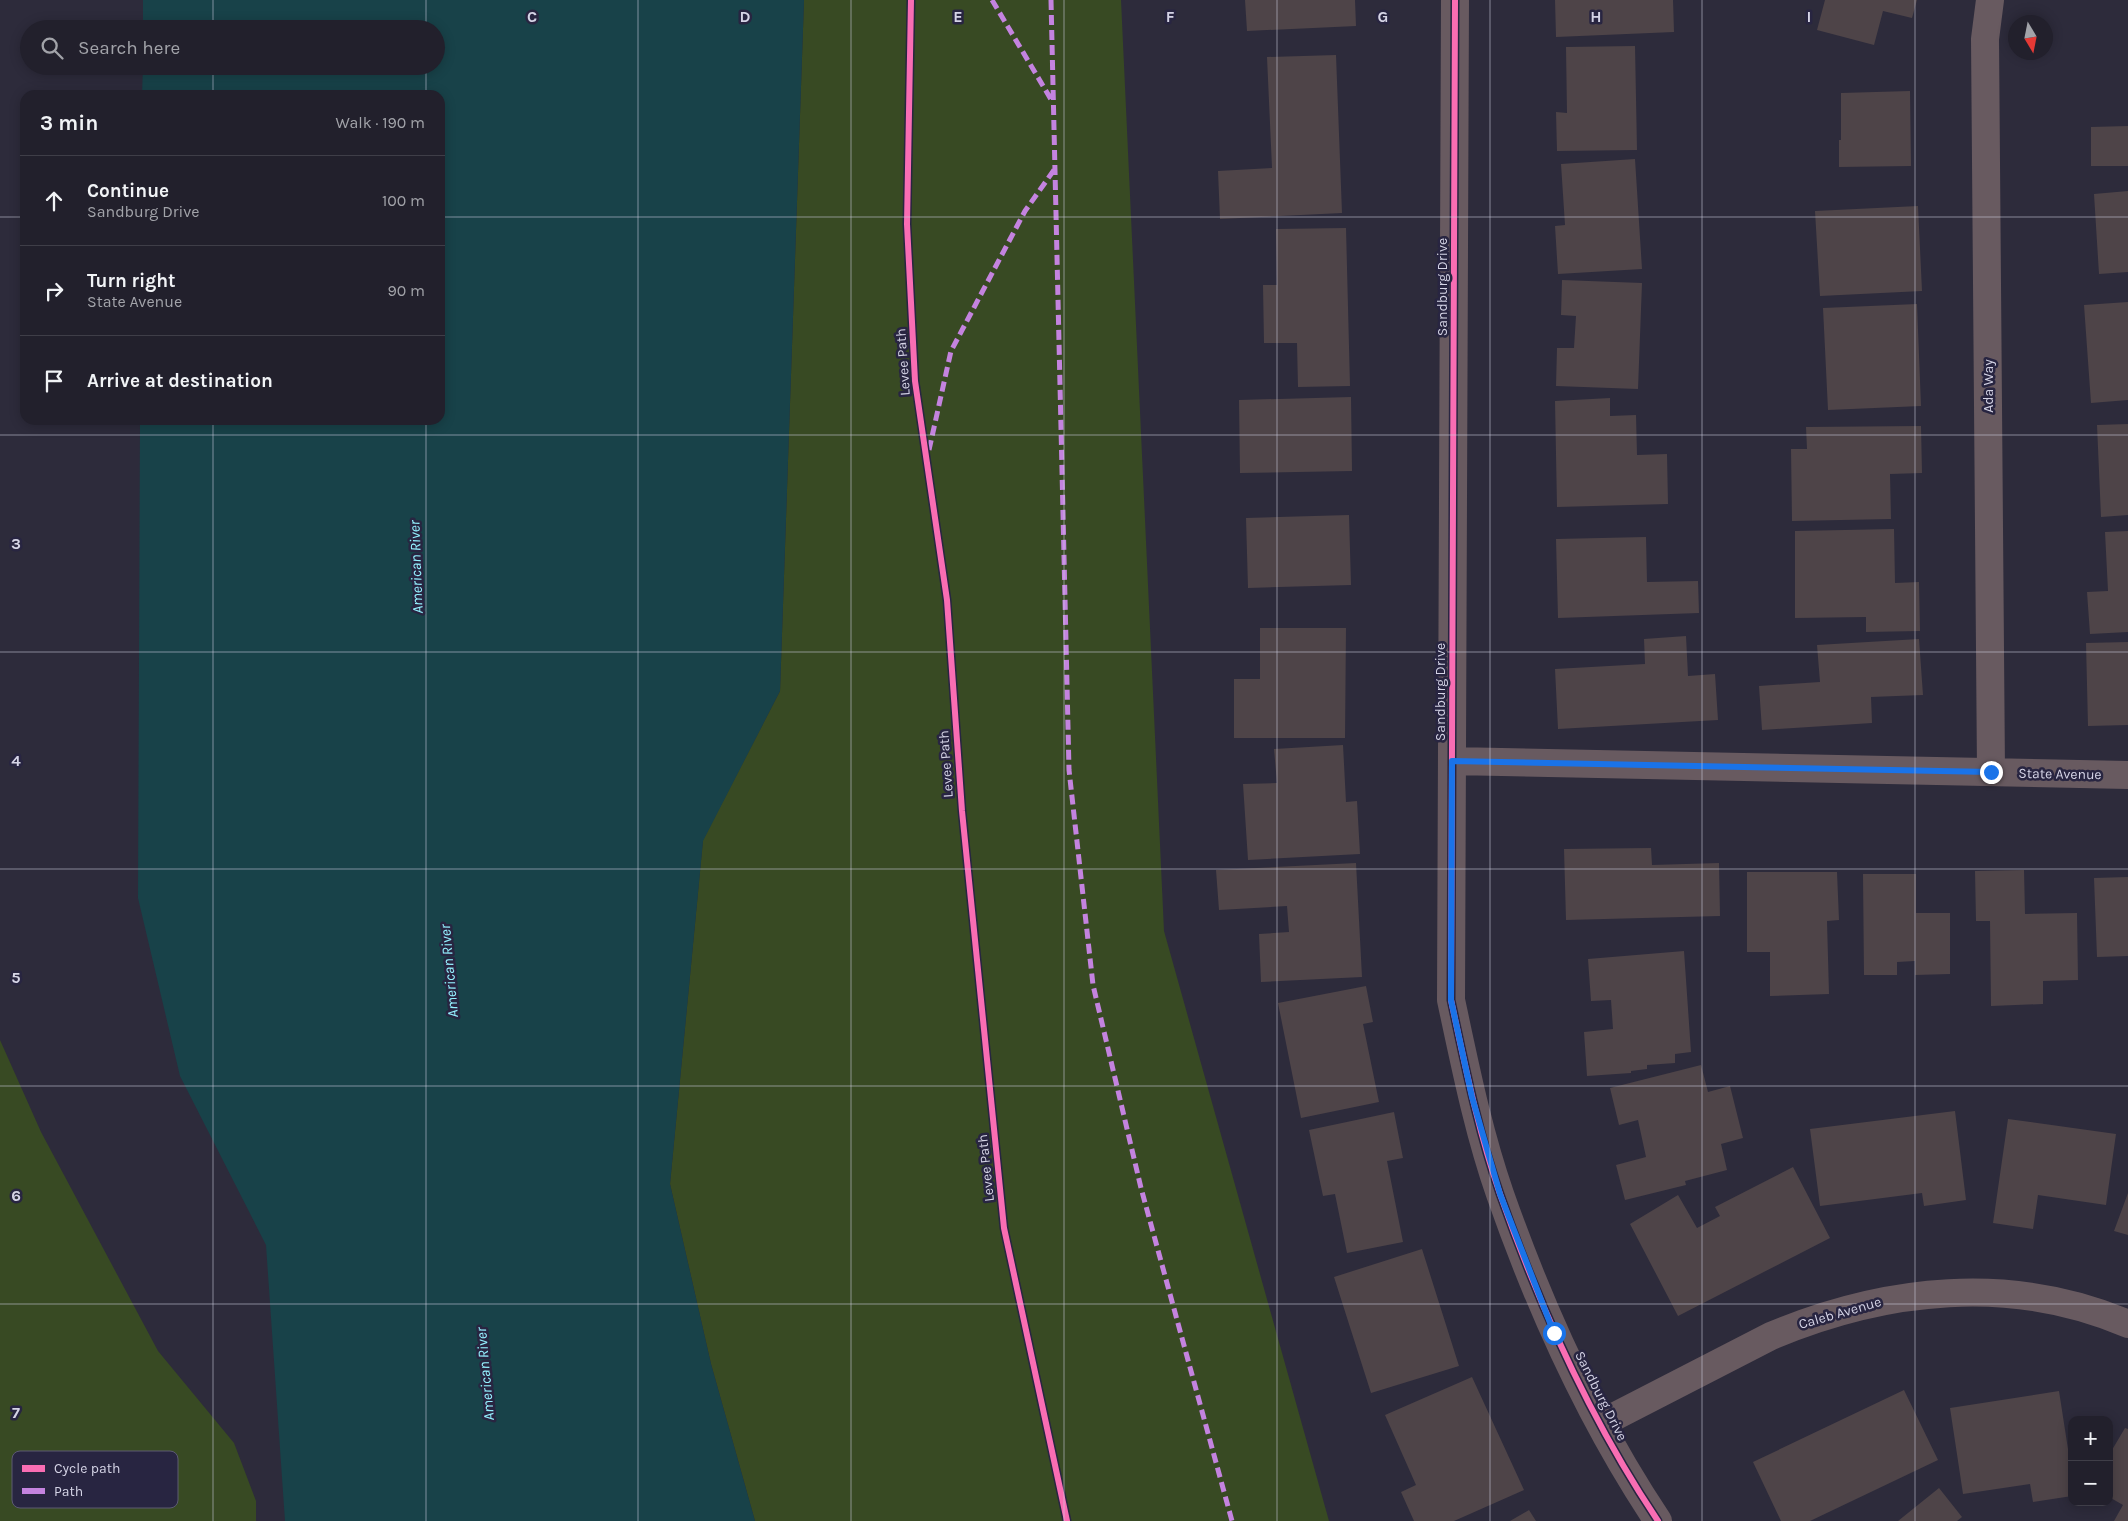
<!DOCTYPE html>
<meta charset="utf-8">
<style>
:root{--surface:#22202c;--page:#2e2d38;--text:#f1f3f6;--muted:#a2a3a9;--line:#3f3e48}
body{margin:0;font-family:Karla,sans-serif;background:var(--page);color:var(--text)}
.controls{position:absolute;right:15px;bottom:15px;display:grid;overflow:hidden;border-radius:10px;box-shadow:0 2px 12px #0003}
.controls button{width:45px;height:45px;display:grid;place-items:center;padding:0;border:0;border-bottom:1px solid var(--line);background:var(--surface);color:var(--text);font:25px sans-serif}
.compass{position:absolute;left:2008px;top:15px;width:45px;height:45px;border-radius:50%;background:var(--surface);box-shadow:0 2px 12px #0003;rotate:170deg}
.stop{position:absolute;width:15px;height:15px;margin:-11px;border:4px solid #1a73e8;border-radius:50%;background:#fff}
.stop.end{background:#1a73e8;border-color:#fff;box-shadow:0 1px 5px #0008}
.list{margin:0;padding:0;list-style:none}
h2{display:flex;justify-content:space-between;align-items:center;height:65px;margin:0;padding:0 20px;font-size:21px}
h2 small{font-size:16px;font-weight:400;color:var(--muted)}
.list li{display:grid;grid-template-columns:32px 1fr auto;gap:15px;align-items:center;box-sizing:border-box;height:90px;padding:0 20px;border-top:1px solid var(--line)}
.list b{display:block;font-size:19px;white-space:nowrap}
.list p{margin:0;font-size:16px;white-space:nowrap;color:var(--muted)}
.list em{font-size:16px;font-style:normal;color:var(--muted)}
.icon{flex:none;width:28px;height:28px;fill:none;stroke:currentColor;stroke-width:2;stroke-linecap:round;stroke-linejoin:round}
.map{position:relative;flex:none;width:2128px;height:1521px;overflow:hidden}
.search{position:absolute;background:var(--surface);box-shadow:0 2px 12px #0003;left:20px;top:20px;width:425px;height:55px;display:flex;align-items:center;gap:12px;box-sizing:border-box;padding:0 18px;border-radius:28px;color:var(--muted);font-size:19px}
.panel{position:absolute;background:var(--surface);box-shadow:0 2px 12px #0003;left:20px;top:90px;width:425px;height:335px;border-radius:15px}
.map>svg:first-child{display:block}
.green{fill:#384a23}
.water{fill:#184249}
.building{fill:#4e4448}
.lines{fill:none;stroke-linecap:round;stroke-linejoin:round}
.minor{stroke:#685a60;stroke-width:28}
.quiet{stroke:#c483df;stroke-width:5;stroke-dasharray:10 5;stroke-linecap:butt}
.cycleway-casing{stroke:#282541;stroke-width:9}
.cycleway{stroke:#f96db3;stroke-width:6}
.route{stroke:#1a73e8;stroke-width:6}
.grid{fill:none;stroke:#d5d4e6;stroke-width:1;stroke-opacity:0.55}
.labels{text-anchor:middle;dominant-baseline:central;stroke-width:5;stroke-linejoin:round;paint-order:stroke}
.street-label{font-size:14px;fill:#d5d4e6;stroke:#282541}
.water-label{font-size:15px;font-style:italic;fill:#94f1ff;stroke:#282541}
.key{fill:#282541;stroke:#5c5a73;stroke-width:1}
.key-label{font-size:14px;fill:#d5d4e6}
.grid-label{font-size:16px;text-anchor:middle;font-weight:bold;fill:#d5d4e6;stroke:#282541;stroke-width:5;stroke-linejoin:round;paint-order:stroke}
</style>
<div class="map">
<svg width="2128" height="1521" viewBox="0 0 2128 1521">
<rect width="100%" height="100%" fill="#2d2b3b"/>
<!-- green -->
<path class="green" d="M804 0H1121L1164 931 1329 1521H755L711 1364 670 1184 703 840 780 691Z
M0 1040 41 1132 158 1351 234 1443 256 1501V1521H0Z"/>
<!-- water -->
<path class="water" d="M143 0H804L780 691 703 841 670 1184 711 1364 755 1521H285L266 1245 180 1076 138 898 140 420H440V95H142L143 66H436V29H143Z"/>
<!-- building -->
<path class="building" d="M1245 0H1355L1356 26 1247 31Z
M1555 0H1673L1674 32 1556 37Z
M1825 0H1917L1912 18 1883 11 1874 45 1817 30Z
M1635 46 1637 150 1557 151 1556 112 1567 113 1566 47Z
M1336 55 1342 213 1220 219 1218 171 1272 168 1267 57Z
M1910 91 1911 166 1839 167V140H1841V93Z
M2128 126V166H2091V127Z
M1635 159 1642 269 1558 274 1555 226 1565 225 1561 164Z
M2128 191V272L2099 274 2094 194Z
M1918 206 1922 291 1820 296 1815 211Z
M1346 228 1350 386 1298 387 1297 343H1264L1263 285H1277L1276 229Z
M1562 280 1642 283 1638 389 1556 386 1557 348H1574L1576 316 1561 315Z
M2128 302V400L2091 403 2084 305Z
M1917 304 1921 406 1828 410 1823 308Z
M1351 397 1352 471 1240 473 1239 400Z
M1610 398V416L1636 415 1637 455 1667 454 1668 504 1557 507 1555 401Z
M2128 424V515L2101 517 2097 425Z
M1921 426 1922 473 1890 474 1891 519 1792 521 1791 449H1807L1806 427Z
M1349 515 1351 585 1248 588 1246 518Z
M1894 529 1895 583 1919 582 1920 631 1866 632V617L1795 618V531Z
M2128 531V632L2090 634 2087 592 2108 591 2105 532Z
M1646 537 1647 582 1698 581 1699 613 1558 618 1556 539Z
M1260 628H1346L1345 738H1234V679H1260Z
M1686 636 1688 676 1715 674 1718 720 1558 729 1555 669 1645 664 1644 639Z
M1919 639 1923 695 1871 697 1872 723 1762 730 1759 686 1820 682 1817 645Z
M2128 642V725L2088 726 2086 643Z
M1343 745 1346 802 1357 801 1360 854 1248 860 1243 784 1277 783 1274 749Z
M1651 848 1652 865 1719 863 1720 916 1566 920 1564 849Z
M1356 863 1362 977 1261 982 1259 934 1289 932 1287 906 1219 910 1216 870Z
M2024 870 2025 914 2077 913 2078 980 2043 981V1004L1991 1006 1990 921H1976L1975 871Z
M1747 872H1837L1839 920 1827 921 1829 994 1770 996V952H1747Z
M1863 874H1916V913H1950V974L1915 975V961L1897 962V975H1864Z
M2128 877V956L2097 957 2094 878Z
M1684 951 1691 1052 1675 1054V1063L1647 1065V1069L1631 1071V1073L1587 1076 1584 1032 1613 1029 1611 1000 1591 1001 1588 959Z
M1366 986 1373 1022 1363 1024 1379 1102 1301 1118 1278 1003Z
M1701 1065 1708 1092 1730 1086 1743 1138 1721 1144 1727 1170 1685 1181 1686 1185 1625 1200 1616 1165 1646 1157 1638 1120 1619 1125 1610 1088Z
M1955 1111 1966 1200 1924 1206 1922 1193 1820 1206 1810 1129Z
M1394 1112 1403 1158 1387 1161 1403 1242 1347 1253 1335 1194 1323 1196 1309 1130Z
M2008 1119 2116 1134 2106 1205 2038 1195 2033 1229 1993 1223Z
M1793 1167 1830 1238 1678 1316 1630 1224 1678 1195 1697 1228 1720 1216 1715 1207Z
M2128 1193V1235L2114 1231Z
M1422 1249 1459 1366 1371 1393 1334 1277Z
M1472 1377 1524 1490 1454 1521H1414L1401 1492 1416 1485 1385 1415Z
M1904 1390 1938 1460 1810 1521H1781L1753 1462Z
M2059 1391 2072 1475V1496L2033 1502 2030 1484 1963 1494 1950 1408Z
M2125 1428 2128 1429V1521H2114L2123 1505 2109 1497V1455Z
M1939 1488 1962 1517 1957 1521H1898Z
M1529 1510 1536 1521H1510Z"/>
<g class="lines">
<!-- minor -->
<path class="minor" d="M1455 0 1451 1000C1465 1065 1478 1131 1500 1194 1540 1308 1591 1421 1658 1521
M1990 0 1985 39 1991 772
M1453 761 2128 775
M1600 1424 1771 1336C1885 1288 2012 1274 2128 1324"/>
<!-- quiet -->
<path class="quiet" d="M992 0 1052 101
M1051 0 1069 770 1093 985 1141 1188 1232 1521
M929 450 951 351 1025 211 1054 170"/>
<!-- cycleway casing -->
<g class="cycleway-casing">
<path id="cycleway" d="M911 0 907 224 915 381 947 600 962 811 1004 1228 1067 1521
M1455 0 1451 1000C1465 1065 1478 1131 1500 1194 1540 1308 1591 1421 1658 1521"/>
</g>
<!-- cycleway -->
<use href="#cycleway" class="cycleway"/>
</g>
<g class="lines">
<!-- route -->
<path class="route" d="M1554 1333 1500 1194 1472 1097 1451 1000 1452 761 1991 772"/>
</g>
<!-- grid -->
<path class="grid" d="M213 0V29M426 0V29M638 0V1521M851 0V1521M1064 0V1521M1277 0V1521M1490 0V1521M1702 0V1521M1915 0V1521M213 66V95M426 66V95M0 217H25M440 217H2128M213 420V1521M426 420V1521M0 435H2128M0 652H2128M0 869H2128M0 1086H2128M0 1304H2128"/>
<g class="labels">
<!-- street labels -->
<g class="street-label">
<text transform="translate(1442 287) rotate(-90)">Sandburg Drive</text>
<text transform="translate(903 362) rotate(-94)">Levee Path</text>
<text transform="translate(1988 386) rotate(-90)">Ada Way</text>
<text transform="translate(1440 692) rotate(-90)">Sandburg Drive</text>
<text transform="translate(946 764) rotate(-94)">Levee Path</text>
<text transform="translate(2060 774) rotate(1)">State Avenue</text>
<text transform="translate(986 1168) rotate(-96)">Levee Path</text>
<text transform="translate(1840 1313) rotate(-16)">Caleb Avenue</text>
<text transform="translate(1601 1396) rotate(63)">Sandburg Drive</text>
</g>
<!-- water labels -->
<g class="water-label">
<text transform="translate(416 567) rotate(-92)">American River</text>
<text transform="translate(449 971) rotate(-95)">American River</text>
<text transform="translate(485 1374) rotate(-95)">American River</text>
</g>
</g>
<!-- legend -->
<rect x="12" y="1451" width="166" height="57" rx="8" class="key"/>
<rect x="22" y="1465" width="23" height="7" fill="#f96db3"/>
<rect x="22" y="1488" width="23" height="6" fill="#c483df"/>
<g class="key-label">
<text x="54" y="1473">Cycle path</text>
<text x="54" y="1496">Path</text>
</g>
<g class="grid-label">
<text x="532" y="22">C</text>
<text x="745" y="22">D</text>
<text x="958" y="22">E</text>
<text x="1170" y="22">F</text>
<text x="1383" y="22">G</text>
<text x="1596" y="22">H</text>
<text x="1809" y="22">I</text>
<text x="16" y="549">3</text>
<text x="16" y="766">4</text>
<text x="16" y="983">5</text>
<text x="16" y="1201">6</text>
<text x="16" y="1418">7</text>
</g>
</svg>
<div class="controls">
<button>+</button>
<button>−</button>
</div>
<svg class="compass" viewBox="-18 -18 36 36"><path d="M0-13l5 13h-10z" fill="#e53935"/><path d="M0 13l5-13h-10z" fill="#a2a3a9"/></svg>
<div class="stop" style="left:1554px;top:1333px"></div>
<div class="stop end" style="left:1991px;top:772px"></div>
<div class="search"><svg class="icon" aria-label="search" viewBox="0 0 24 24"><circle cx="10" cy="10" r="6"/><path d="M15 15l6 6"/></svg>Search here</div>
<section class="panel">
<h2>3 min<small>Walk · 190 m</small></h2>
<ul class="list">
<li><svg class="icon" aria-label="ahead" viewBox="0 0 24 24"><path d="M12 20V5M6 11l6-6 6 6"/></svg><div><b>Continue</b><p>Sandburg Drive</p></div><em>100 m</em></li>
<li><svg class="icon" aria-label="right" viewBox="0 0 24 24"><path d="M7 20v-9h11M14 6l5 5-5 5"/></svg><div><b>Turn right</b><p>State Avenue</p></div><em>90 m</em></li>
<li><svg class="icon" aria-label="arrive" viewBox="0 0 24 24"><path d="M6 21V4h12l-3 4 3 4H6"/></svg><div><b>Arrive at destination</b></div></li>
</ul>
</section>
</div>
